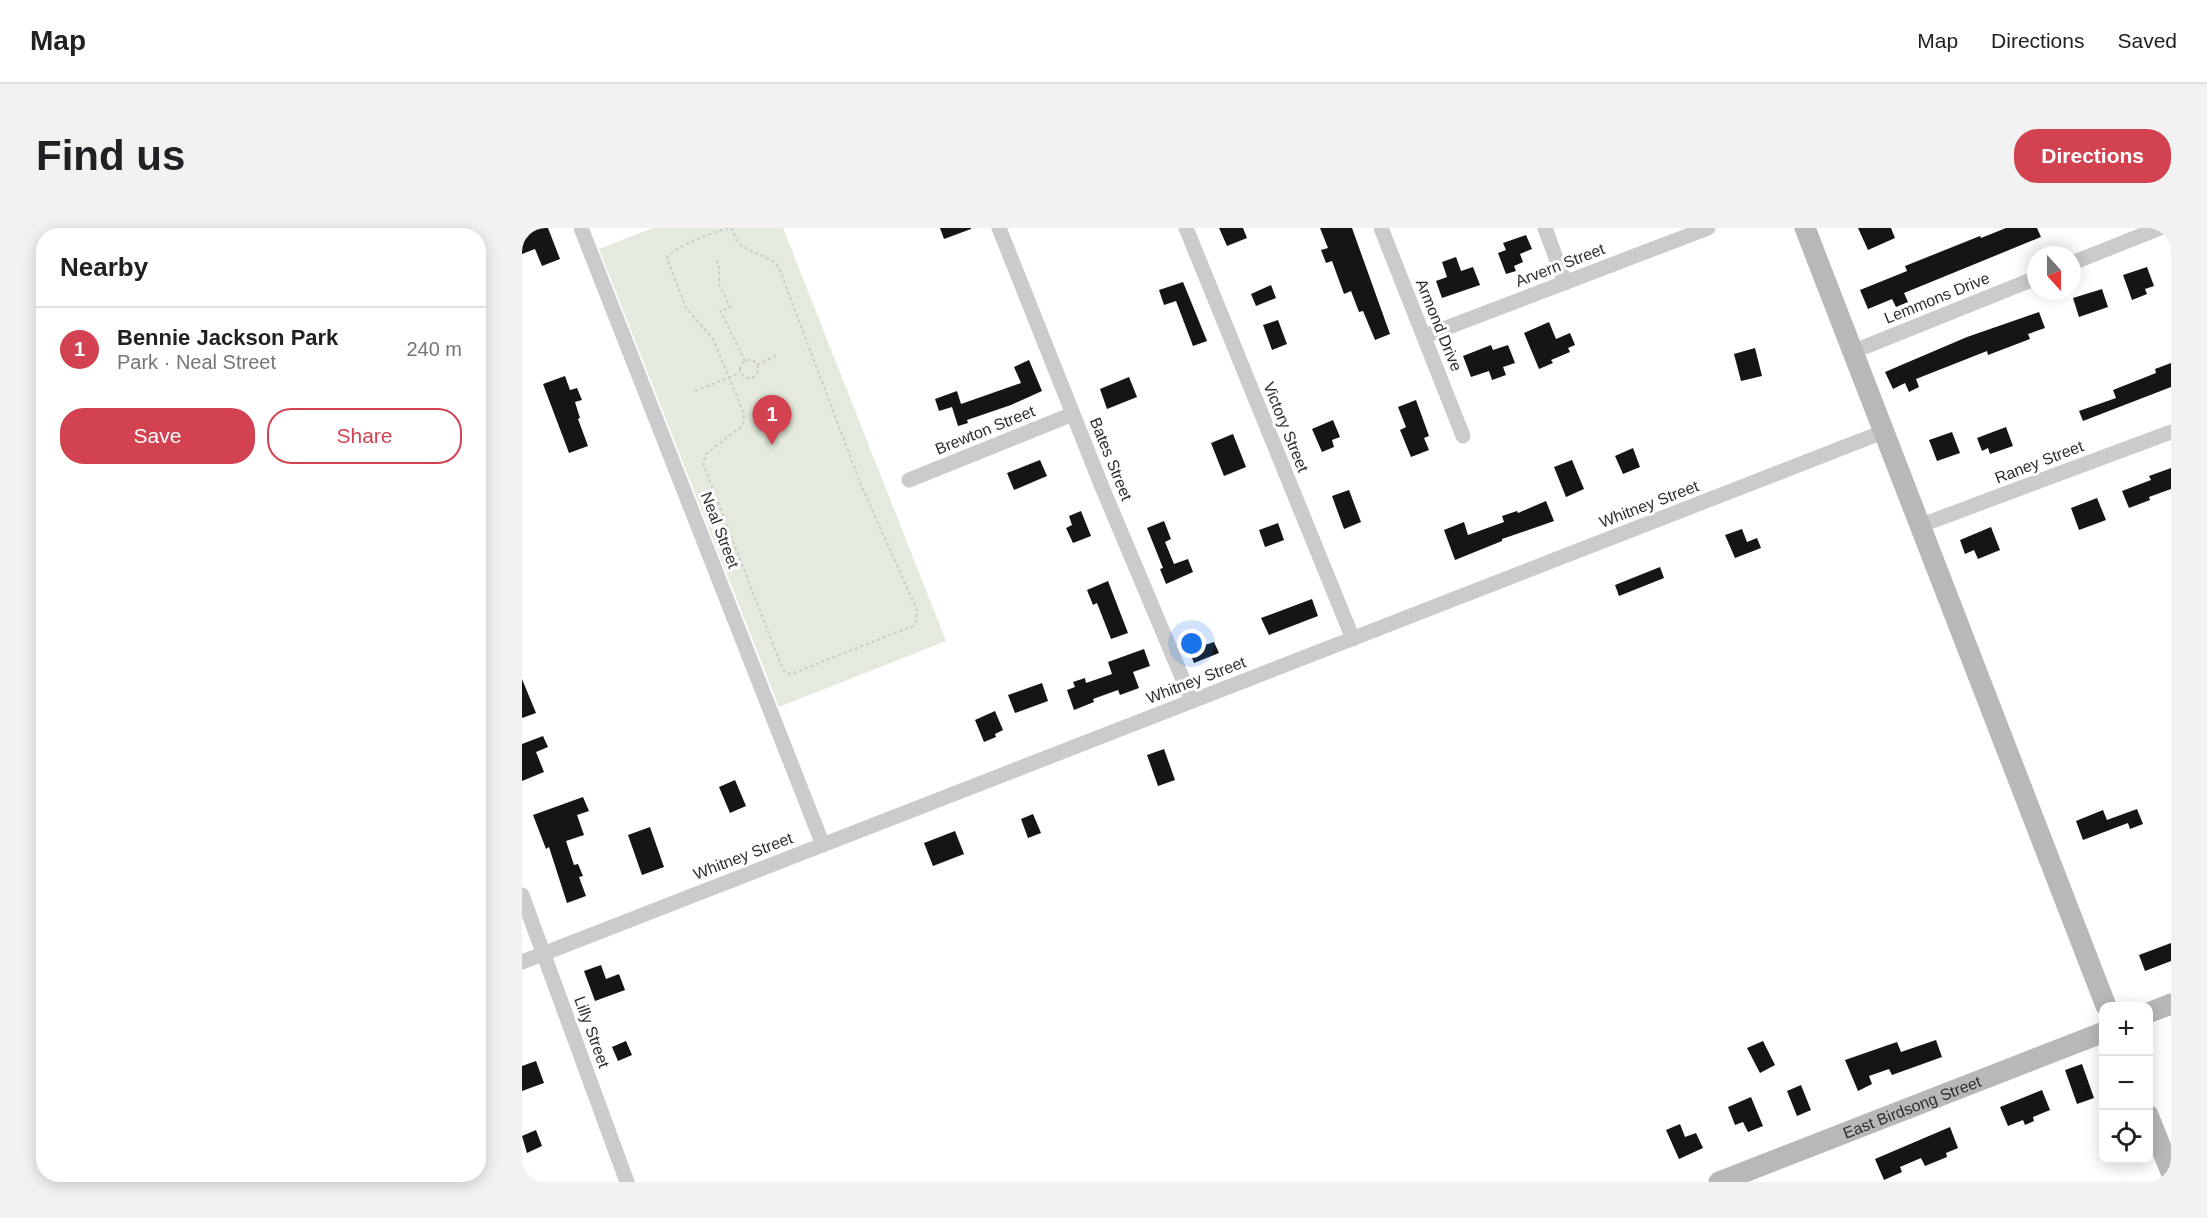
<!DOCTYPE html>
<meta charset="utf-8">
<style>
:root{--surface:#fff;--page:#f2f2f2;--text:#202124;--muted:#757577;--line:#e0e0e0;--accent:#d34250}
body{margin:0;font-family:Arial,sans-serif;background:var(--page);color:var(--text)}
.controls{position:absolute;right:18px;bottom:18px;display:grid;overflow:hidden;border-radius:12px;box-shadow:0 3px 15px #0003}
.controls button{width:54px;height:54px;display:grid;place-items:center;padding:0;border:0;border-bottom:2px solid var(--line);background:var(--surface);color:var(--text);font:30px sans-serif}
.compass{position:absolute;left:1505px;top:18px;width:54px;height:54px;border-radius:50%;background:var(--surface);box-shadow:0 3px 15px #0003;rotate:159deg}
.you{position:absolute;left:670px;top:416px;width:21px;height:21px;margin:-15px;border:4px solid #fff;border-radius:50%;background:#1a73e8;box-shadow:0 0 0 9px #1a73e833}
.badge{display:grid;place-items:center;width:39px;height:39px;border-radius:50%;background:var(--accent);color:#fff;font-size:20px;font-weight:700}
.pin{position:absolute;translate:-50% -50px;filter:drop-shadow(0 2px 3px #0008)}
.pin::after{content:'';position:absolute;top:32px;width:21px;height:18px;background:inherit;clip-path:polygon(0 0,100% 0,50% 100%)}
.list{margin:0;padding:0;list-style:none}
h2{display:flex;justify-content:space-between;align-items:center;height:78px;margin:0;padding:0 24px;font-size:26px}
h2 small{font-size:20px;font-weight:400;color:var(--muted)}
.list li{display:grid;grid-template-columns:39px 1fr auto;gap:18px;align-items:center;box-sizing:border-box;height:84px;padding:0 24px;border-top:2px solid var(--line)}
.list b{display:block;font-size:22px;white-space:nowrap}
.list p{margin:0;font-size:20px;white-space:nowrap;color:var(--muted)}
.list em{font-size:20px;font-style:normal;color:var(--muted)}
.actions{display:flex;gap:12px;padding:18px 24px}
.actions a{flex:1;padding:14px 0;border:2px solid var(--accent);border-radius:24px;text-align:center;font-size:21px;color:var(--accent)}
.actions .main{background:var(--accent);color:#fff}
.icon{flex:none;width:33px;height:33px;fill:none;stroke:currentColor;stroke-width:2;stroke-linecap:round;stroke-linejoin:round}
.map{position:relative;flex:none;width:1649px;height:954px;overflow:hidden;border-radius:24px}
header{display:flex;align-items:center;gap:36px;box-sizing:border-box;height:84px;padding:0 30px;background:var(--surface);border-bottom:2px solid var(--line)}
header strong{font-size:28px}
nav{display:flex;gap:33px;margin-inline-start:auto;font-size:21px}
.intro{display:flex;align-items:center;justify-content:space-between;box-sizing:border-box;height:144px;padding:0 36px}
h1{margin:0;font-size:42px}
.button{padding:15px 27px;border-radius:24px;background:var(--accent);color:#fff;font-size:21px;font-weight:700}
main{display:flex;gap:36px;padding:0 36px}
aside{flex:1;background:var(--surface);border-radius:24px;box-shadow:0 3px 15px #0003}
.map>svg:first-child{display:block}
.green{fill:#e4eadd}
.building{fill:#151515}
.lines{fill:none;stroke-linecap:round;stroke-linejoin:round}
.path{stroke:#cbcbcb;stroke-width:2;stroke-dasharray:3 3;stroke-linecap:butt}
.street{stroke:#cbcbcb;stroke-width:15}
.secondary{stroke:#b8b8b8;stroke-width:21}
.labels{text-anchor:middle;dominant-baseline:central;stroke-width:6;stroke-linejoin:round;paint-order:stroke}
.street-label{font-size:16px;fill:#2e2e2e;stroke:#fff}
</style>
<header>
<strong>Map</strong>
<nav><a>Map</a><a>Directions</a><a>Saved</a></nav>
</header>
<div class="intro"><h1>Find us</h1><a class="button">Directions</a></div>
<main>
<aside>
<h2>Nearby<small></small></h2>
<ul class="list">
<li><span class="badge">1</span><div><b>Bennie Jackson Park</b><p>Park · Neal Street</p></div><em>240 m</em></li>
</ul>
<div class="actions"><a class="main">Save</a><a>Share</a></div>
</aside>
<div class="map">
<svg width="1649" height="954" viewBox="0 0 1649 954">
<rect width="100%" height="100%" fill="#fff"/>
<!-- green -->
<path class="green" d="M131 0H261L424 413 257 479 77 21Z"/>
<!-- building -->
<path class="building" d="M0 0H26L38 31 20 38 13 21 0 26Z
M418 0H449V1L422 11Z
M697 0H721L725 10 705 18Z
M798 0H830L868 106 853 112 841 83 837 84 829 63 822 66 810 33 804 35 799 22 806 20Z
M1336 0H1369L1373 10 1346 22Z
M1484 0H1515L1519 9 1382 65 1386 74 1374 79 1370 71 1346 81 1338 62 1385 43 1383 38 1458 8 1459 10Z
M1004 7 1010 21 998 26 1001 34 992 38 994 43 984 46 976 25 984 22 981 15Z
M934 29 939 43 951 39 958 57 920 70 914 53 925 49 920 34Z
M1625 39 1632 58 1623 61 1625 66 1610 72 1601 47Z
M661 54 685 113 671 118 654 73 642 77 637 62Z
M749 57 754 70 734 78 729 66Z
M1580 61 1586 79 1557 89 1551 70Z
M1517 84 1523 100 1506 106 1508 111 1466 127 1465 123 1394 151 1397 159 1387 164 1383 155 1371 161 1363 144 1445 109Z
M756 92 765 116 750 122 741 97Z
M1027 94 1034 111 1048 105 1053 117 1046 120 1048 124 1029 132 1031 135 1017 141 1002 105Z
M969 117 971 122 986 117 993 135 981 139 984 147 970 152 967 143 949 149 941 128Z
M1233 120 1240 148 1219 153 1212 126Z
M507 132 520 163 489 177 445 192 446 195 436 198 430 179 417 183 413 171 435 163 439 176 499 155 492 139Z
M1649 135V159L1561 193 1557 183 1594 170 1591 162 1634 145 1633 141Z
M43 148 48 162 55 160 60 172 53 174 58 190 56 191 66 218 47 225 21 156Z
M607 149 615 169 585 181 578 161Z
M894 172 907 208 902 210 907 222 889 229 878 202 884 199 876 179Z
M811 192 818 209 810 212 812 219 800 224 790 201Z
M1484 199 1491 218 1468 226 1466 220 1460 223 1455 210Z
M1430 204 1438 225 1415 233 1407 212Z
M711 206 724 239 702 248 689 215Z
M1111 220 1118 239 1101 246 1093 228Z
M518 232 525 248 492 262 485 245Z
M1050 232 1062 261 1044 269 1032 239Z
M1649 240V261L1627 269 1628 272 1607 280 1600 263 1629 252 1627 248Z
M827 262 839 294 822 301 810 268Z
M1575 270 1584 292 1557 302 1549 280Z
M1024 273 1032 293 980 311V313L933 332 922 302 942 294 946 307 982 294 980 288 995 283 996 285Z
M559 283 569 308 551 315 544 300 550 297 547 288Z
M642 293 649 311 643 314 652 336 666 331 671 344 644 356 638 341 641 340 625 300Z
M756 295 762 312 743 319 737 302Z
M1469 299 1478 322 1456 331 1452 322 1443 326 1438 312Z
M1220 301 1225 314 1235 310 1239 320 1213 330 1203 307Z
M1138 339 1142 350 1097 368 1093 357Z
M586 353 606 405 589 411 575 375 571 377 565 362Z
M790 371 796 388 747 407 739 390Z
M680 408 683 417 692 414 697 425 672 435 664 414Z
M622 421 628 438 611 444 617 460 598 467 596 462 571 471 572 474 552 482 545 462 553 459 551 454 563 450 564 455 590 446 586 434Z
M0 451 14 485 0 490Z
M520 455 526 473 493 485 486 467Z
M473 483 481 502 473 506 474 509 462 514 453 492Z
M21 508 26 519 14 524 22 544 0 553V516Z
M642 521 653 552 636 558 625 527Z
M213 552 224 578 208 585 197 559Z
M61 569 67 583 55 587 62 607 44 613 52 637 56 636 61 648 57 649 64 668 45 675 27 619 24 621 11 587Z
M1615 581 1621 596 1608 601 1606 595 1561 612 1554 593 1581 582 1585 592Z
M511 586 519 605 506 610 499 591Z
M128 599 142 639 120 647 106 607Z
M433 603 442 626 411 638 402 615Z
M1649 715V733L1623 743 1617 727Z
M79 737 84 751 97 746 103 762 73 773 62 743Z
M1414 812 1420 829 1370 847 1367 841 1347 848 1350 856 1336 863 1323 832 1375 814 1379 824Z
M104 813 110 827 96 833 90 819Z
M1241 813 1253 837 1238 845 1225 820Z
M14 833 22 855 0 863V838Z
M1560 836 1572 870 1555 876 1543 842Z
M1279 857 1289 882 1275 888 1265 863Z
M1520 862 1528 882 1511 889 1512 893 1503 897 1501 892 1486 898 1478 879Z
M1229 869 1241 898 1226 904 1221 894 1213 897 1206 879Z
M1158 896 1163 909 1174 905 1181 920 1157 931 1144 902Z
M1428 899 1436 920 1424 925 1425 929 1403 938 1399 930 1378 939 1380 944 1362 952 1353 931Z
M14 902 20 918 5 925 0 908Z"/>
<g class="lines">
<!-- path -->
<path class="path" d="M206 0C190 5 154 17 145 30L164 80 191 111 222 186 221 197 184 226 181 236 261 442 264 445 269 446 391 398 394 393 395 382 339 257 257 40C248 26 227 26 216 14 213 10 212 5 210 1L206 0
M194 33 197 36V56L208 79 199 83
M198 82 223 133
M218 141a9 9 0 1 1 18 0a9 9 0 1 1-18 0Z
M235 137 255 127
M173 163 218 145"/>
<!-- street -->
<path class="street" d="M59 0 301 617
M477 0 580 259 670 473
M664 0 831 411
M859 0 941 208
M1023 0 1043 55
M1550 35 1638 0
M903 108 1186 0
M1330 124 1514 50
M387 252 551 186
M1397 298 1649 204
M0 667 105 954
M0 734 1361 204"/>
<!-- secondary -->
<g class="secondary">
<path d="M1283 0 1584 778"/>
<path d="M1626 785 1649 776"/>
<path d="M1626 887 1649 944"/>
<path id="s1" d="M1197 954 1582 804"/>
</g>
</g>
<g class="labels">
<!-- street labels -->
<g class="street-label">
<text transform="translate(1038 37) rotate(-21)">Arvern Street</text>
<text transform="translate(1415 70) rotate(-22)">Lemmons Drive</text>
<text transform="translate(917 97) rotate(68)">Armond Drive</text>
<text transform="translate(764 199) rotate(68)">Victory Street</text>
<text transform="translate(463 202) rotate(-22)">Brewton Street</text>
<text transform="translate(589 231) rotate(68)">Bates Street</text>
<text transform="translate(1517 234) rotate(-21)">Raney Street</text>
<text transform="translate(1127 276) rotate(-21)">Whitney Street</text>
<text transform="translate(198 302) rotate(69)">Neal Street</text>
<text transform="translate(674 452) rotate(-21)">Whitney Street</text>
<text transform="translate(221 628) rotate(-21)">Whitney Street</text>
<text transform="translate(70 804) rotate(70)">Lilly Street</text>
<text stroke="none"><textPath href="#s1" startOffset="207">East Birdsong Street</textPath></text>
</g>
</g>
</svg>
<div class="controls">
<button>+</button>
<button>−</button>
<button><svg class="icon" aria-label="locate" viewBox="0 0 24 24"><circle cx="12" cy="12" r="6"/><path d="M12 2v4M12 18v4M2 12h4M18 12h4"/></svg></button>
</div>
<svg class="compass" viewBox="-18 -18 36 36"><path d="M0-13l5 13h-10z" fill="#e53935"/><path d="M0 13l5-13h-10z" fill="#757577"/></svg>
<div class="you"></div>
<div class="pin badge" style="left:250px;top:217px">1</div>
</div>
</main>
